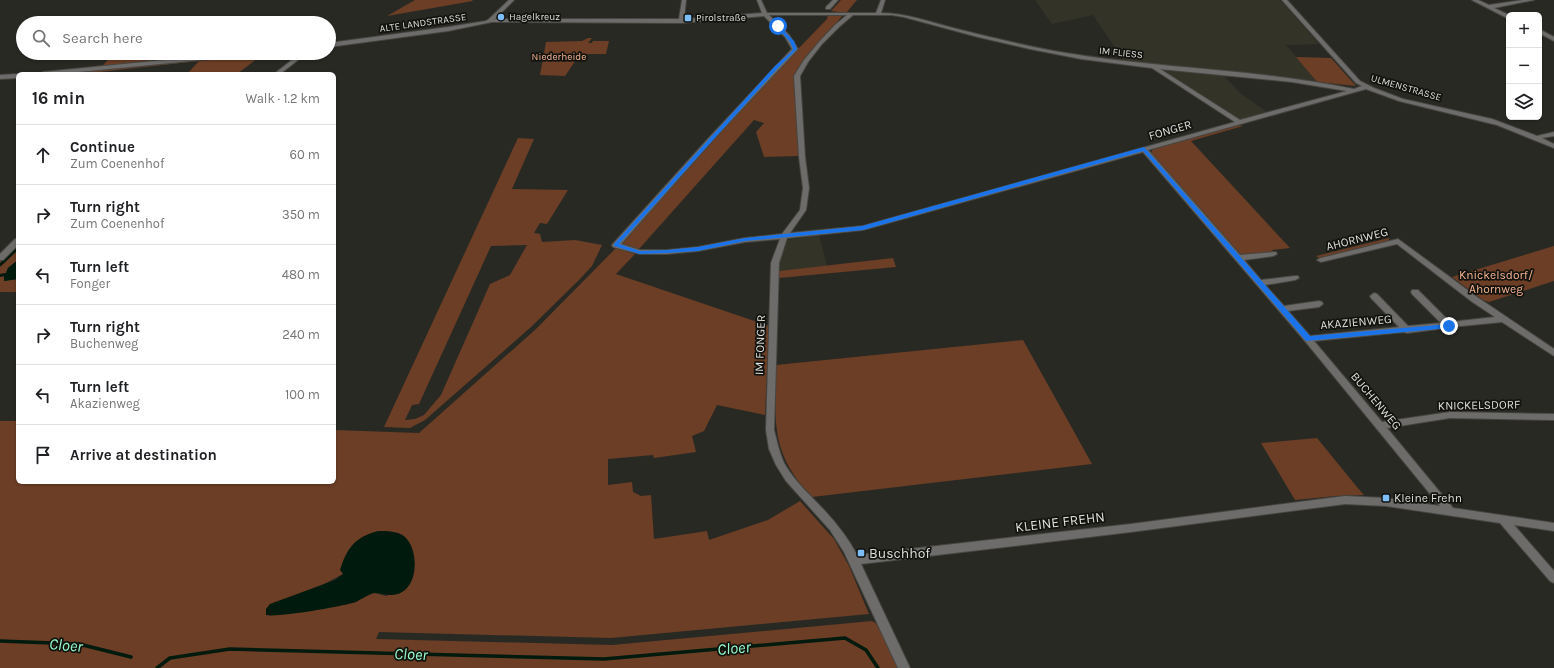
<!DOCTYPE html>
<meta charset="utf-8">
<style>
:root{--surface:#fff;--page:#f6f6f6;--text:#202124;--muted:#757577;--line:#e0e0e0}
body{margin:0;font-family:Karla,sans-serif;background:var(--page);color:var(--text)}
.controls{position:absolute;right:12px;top:12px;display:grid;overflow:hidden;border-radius:6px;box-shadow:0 1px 3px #0004}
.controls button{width:36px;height:36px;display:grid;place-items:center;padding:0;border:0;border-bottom:1px solid var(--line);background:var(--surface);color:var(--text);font:20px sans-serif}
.stop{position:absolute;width:12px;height:12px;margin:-9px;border:3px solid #1a73e8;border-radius:50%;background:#fff}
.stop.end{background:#1a73e8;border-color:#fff;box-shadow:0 1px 4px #0008}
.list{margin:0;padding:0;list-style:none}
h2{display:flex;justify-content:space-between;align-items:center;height:52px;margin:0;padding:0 16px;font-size:17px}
h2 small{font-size:13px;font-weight:400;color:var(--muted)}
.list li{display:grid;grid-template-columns:26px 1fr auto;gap:12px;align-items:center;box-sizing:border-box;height:60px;padding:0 16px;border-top:1px solid var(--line)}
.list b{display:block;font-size:15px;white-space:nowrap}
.list p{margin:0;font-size:13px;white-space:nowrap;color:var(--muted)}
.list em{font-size:13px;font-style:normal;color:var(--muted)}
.icon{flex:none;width:22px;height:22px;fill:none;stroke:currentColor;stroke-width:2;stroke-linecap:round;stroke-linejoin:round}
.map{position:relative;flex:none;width:1554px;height:668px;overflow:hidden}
.search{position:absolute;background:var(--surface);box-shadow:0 1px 3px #0004;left:16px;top:16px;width:320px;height:44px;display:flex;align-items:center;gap:10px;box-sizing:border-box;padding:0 14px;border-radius:22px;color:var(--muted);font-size:15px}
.panel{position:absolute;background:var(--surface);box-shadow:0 1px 3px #0004;left:16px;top:72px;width:320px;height:412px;border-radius:6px}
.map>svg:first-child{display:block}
.built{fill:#343328}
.green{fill:#6b3e25;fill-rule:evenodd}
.water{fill:#001a0d}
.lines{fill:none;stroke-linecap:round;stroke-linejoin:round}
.stream-far1{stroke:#001a0d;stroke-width:3}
.stream{stroke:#001a0d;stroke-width:3.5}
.street-casing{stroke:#464641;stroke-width:2}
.street{fill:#6e6c6a;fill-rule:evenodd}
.route{fill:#1a73e8}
.poi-dot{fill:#7dbef9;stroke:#12120f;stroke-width:1.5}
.labels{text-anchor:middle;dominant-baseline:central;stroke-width:3.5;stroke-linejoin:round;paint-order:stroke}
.far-poi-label{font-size:10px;fill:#dfdfdb;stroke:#12120f;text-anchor:start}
.far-street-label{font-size:10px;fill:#dfdfdb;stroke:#12120f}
.far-park-label{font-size:10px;fill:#f5b491;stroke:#12120f}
.street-label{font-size:12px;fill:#dfdfdb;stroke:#12120f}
.park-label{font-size:12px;fill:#f5b491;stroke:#12120f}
.poi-label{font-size:12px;fill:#dfdfdb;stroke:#12120f;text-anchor:start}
.near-street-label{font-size:14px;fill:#dfdfdb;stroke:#12120f}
.near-poi-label{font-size:14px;fill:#dfdfdb;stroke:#12120f;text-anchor:start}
.near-water-label{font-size:16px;font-style:italic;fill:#96fdcc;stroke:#12120f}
</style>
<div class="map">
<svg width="1554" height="668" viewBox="0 0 1554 668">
<rect width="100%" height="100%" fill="#292924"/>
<!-- built -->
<path class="built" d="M1035 0H1280L1319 44 1286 45 1317 82 1234 72 1124 61 1093 15 1052 24Z
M1161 68 1221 73 1241 94 1267 112 1242 119 1235 118 1160 69Z
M819 235 827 266 779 271 780 260 787 240Z"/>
<!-- green -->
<path class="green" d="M415 0H472L473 1 387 16Z
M841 0H857L846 13 831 11Z
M828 15 842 16 794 77 799 156 764 157 756 132 764 123 754 120 639 249 621 245 736 113 827 19Z
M85 19H168L166 23H79Z
M588 38H592L588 43H592L593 41H609L606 54H580L565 76 540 75 546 42 582 41Z
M115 53H155L152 61 237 53 100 68 20 74 102 66Z
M262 53H275L263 54 237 74H187L199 61 81 74H62Z
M1296 57 1331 58 1356 86 1317 82Z
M1237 125 1243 126 1191 141 1290 248 1272 250 1274 252 1243 256 1238 254 1151 153 1153 149Z
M518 138 534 139 512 189 568 190 547 224 540 223 534 233 540 234 542 242 575 240 602 245 592 266 579 280 531 327 425 420 410 428 384 427ZM527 245 510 275 490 284 441 395 424 415 415 419 405 420 412 405 419 404 491 246Z
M1389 238V241L1319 258 1316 256Z
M18 244V260L8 268 6 273 0 274V261Z
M1554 246V281L1489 302 1483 300 1452 277Z
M616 248 635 254 616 274 769 326 765 415 717 405 704 431 692 436 696 452 654 458 653 455 608 459V485L632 482 633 492 641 496 651 495 654 539 707 531 709 540 768 520 800 501 834 539 849 566 869 614 611 638 379 632 376 639 612 645 872 621 879 625 899 668H0V421H18V482H334V430L419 433 536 329ZM411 546C414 560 415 572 408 586L386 596 374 593 348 604 266 615 343 574Z
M893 258 896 267 779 278V271Z
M4 276V281L18 279V290L16 292H0V277Z
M1023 340 1092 464 812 497C770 453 775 422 776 365Z
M1317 438 1357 487 1364 495 1336 496 1295 500 1261 443Z"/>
<!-- water -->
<path class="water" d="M18 260V279L4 281V276L0 277V274L6 273 8 268Z
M378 531C386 531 399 531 405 537 418 549 419 582 402 592 391 599 379 591 373 593 367 595 362 599 356 602 345 606 276 618 266 615V609L270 604 335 580 343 574 340 570C347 548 355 537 378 531Z"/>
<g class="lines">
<!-- stream-far1 -->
<path class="stream-far1" d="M0 265 18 248"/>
<!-- stream -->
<path class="stream" d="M0 641 79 644 131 657
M157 668 170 658 230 649 604 659 845 638 866 650 878 668"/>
<!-- street casing -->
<g class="street-casing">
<path id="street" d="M509 0H514L495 19H679L682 0H686L684 19 762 13 757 0H761L767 13H876L881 0H885L881 13C907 13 932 23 957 29 993 38 1030 47 1066 53 1162 69 1259 69 1354 89L1362 86 1356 83 1282 0H1287L1360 81 1374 88 1403 99 1492 119 1537 136 1554 132V136L1542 138 1554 144V148L1497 125 1399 101 1366 89 1148 150 1240 255 1276 252 1277 254 1273 256 1244 260 1261 280 1295 276H1298L1299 278 1295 280 1265 285 1284 306 1319 301 1322 302 1323 304 1319 307 1288 311 1310 336 1399 327 1371 298 1370 296 1374 293 1377 294 1408 326 1441 323 1412 294 1411 292 1412 290H1418L1450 322 1495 317 1471 301 1397 244 1321 262 1317 260 1321 258 1398 239 1477 297 1554 349V356L1502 322 1452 327 1449 329 1446 328 1407 333 1404 332 1314 341 1382 422 1450 412 1554 414V420L1450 418 1387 428 1453 508 1554 523V531L1514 525 1554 571V583L1550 581 1500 523 1386 506 1345 504 1131 532 861 564 910 668H898L844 552 830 530 786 481 776 465 769 449 766 430 771 263 780 239 745 242 698 251 667 254H640L613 247 612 245 707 140 792 49 785 37 764 16 681 23 492 22 448 31 329 47V43L448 27 486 21 489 19ZM769 15H847L835 25 819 42 804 60 794 76 799 157 803 188 800 210 782 234 745 238 698 247 667 250H640L621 244 711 142 798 49 789 35ZM853 15H892L904 17 978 37 1030 49 1081 59 1152 68 1235 122 863 226 790 233 806 210 809 188 805 157 800 76 808 62 822 44 839 27ZM1160 69 1292 82 1347 91 1240 120ZM1143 152 1305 341 1440 506 1386 498 1345 496 1131 524 857 555C848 538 837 524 824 510 810 495 794 481 784 463 779 452 777 441 774 430L779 263 787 238 863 230Z
M833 0H838L830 9H826V7Z
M1472 0H1478L1489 5 1523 0H1534L1494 8 1509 15V19Z
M1539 29 1554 37V41L1539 33Z
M235 53H254L251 55 59 74H40L43 72Z
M301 53H307L280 74H274Z
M18 74V78L0 79V75Z
M15 239H18V245L3 260H0V254Z"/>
</g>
<!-- street -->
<use href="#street" class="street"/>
</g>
<!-- route -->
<path class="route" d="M776 26H779L794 41 797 49 778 68 619 244 640 251 667 250 698 247 745 238 862 226 1144 147 1310 336 1449 324 1452 326 1449 328 1306 341 1143 151 863 230 745 241 698 251 667 253 640 254 614 246V244L775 66 791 52 793 49 790 42Z"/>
<!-- markers -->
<g class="poi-dot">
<circle cx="501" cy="17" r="4"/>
<rect x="684" y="14" width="8" height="8" rx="2"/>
<rect x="1382" y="494" width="8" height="8" rx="2"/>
<rect x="857" y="549" width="8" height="8" rx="2"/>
</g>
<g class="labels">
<!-- far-poi labels -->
<g class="far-poi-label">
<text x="509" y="17">Hagelkreuz</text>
<text x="696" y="18">Pirolstraße</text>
</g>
<!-- far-street labels -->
<g class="far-street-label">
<text transform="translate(423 23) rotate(-8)">ALTE LANDSTRASSE</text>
<text transform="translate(1121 53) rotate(6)">IM FLIESS</text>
<text transform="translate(1406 88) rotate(16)">ULMENSTRASSE</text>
</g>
<!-- far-park labels -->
<g class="far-park-label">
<text x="559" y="57">Niederheide</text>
</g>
<!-- street labels -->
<g class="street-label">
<text transform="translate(1170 130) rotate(-16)">FONGER</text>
<text transform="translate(1357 239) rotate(-14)">AHORNWEG</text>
<text transform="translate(1356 322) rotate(-5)">AKAZIENWEG</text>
<text transform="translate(760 345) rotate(-88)">IM FONGER</text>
<text transform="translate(1376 401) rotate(50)">BUCHENWEG</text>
<text transform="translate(1479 405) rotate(-1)">KNICKELSDORF</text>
</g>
<!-- park labels -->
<g class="park-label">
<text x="1496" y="275">Knickelsdorf/<tspan x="1496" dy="14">Ahornweg</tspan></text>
</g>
<!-- poi labels -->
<g class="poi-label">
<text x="1394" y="498">Kleine Frehn</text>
</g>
<!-- near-street labels -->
<g class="near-street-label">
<text transform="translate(1060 522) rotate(-7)">KLEINE FREHN</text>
</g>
<!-- near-poi labels -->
<g class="near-poi-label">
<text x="869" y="553">Buschhof</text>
</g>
<!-- near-water labels -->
<g class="near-water-label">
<text transform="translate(66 645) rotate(5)">Cloer</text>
<text transform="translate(734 648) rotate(-5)">Cloer</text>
<text transform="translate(411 654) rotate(2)">Cloer</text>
</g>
</g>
</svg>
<div class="controls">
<button>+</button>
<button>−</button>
<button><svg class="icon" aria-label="layers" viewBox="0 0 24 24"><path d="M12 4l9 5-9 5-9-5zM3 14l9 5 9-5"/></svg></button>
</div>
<div class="stop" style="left:778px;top:26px"></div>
<div class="stop end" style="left:1449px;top:326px"></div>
<div class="search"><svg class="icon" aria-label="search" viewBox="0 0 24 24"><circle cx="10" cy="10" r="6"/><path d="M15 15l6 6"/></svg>Search here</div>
<section class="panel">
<h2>16 min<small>Walk · 1.2 km</small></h2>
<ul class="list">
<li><svg class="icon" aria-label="ahead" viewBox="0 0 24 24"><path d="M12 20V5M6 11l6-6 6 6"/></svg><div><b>Continue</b><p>Zum Coenenhof</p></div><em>60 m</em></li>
<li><svg class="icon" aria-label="right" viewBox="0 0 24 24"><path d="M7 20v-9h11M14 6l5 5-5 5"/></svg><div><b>Turn right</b><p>Zum Coenenhof</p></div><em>350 m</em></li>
<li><svg class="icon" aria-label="left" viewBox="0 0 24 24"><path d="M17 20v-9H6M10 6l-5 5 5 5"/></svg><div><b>Turn left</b><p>Fonger</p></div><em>480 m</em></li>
<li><svg class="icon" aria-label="right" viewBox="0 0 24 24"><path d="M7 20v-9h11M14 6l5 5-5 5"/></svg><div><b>Turn right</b><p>Buchenweg</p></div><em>240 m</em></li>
<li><svg class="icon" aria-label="left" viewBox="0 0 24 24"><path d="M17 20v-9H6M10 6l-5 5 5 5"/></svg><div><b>Turn left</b><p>Akazienweg</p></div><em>100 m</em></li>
<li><svg class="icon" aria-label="arrive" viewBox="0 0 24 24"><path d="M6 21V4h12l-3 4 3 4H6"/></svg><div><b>Arrive at destination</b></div></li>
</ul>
</section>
</div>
